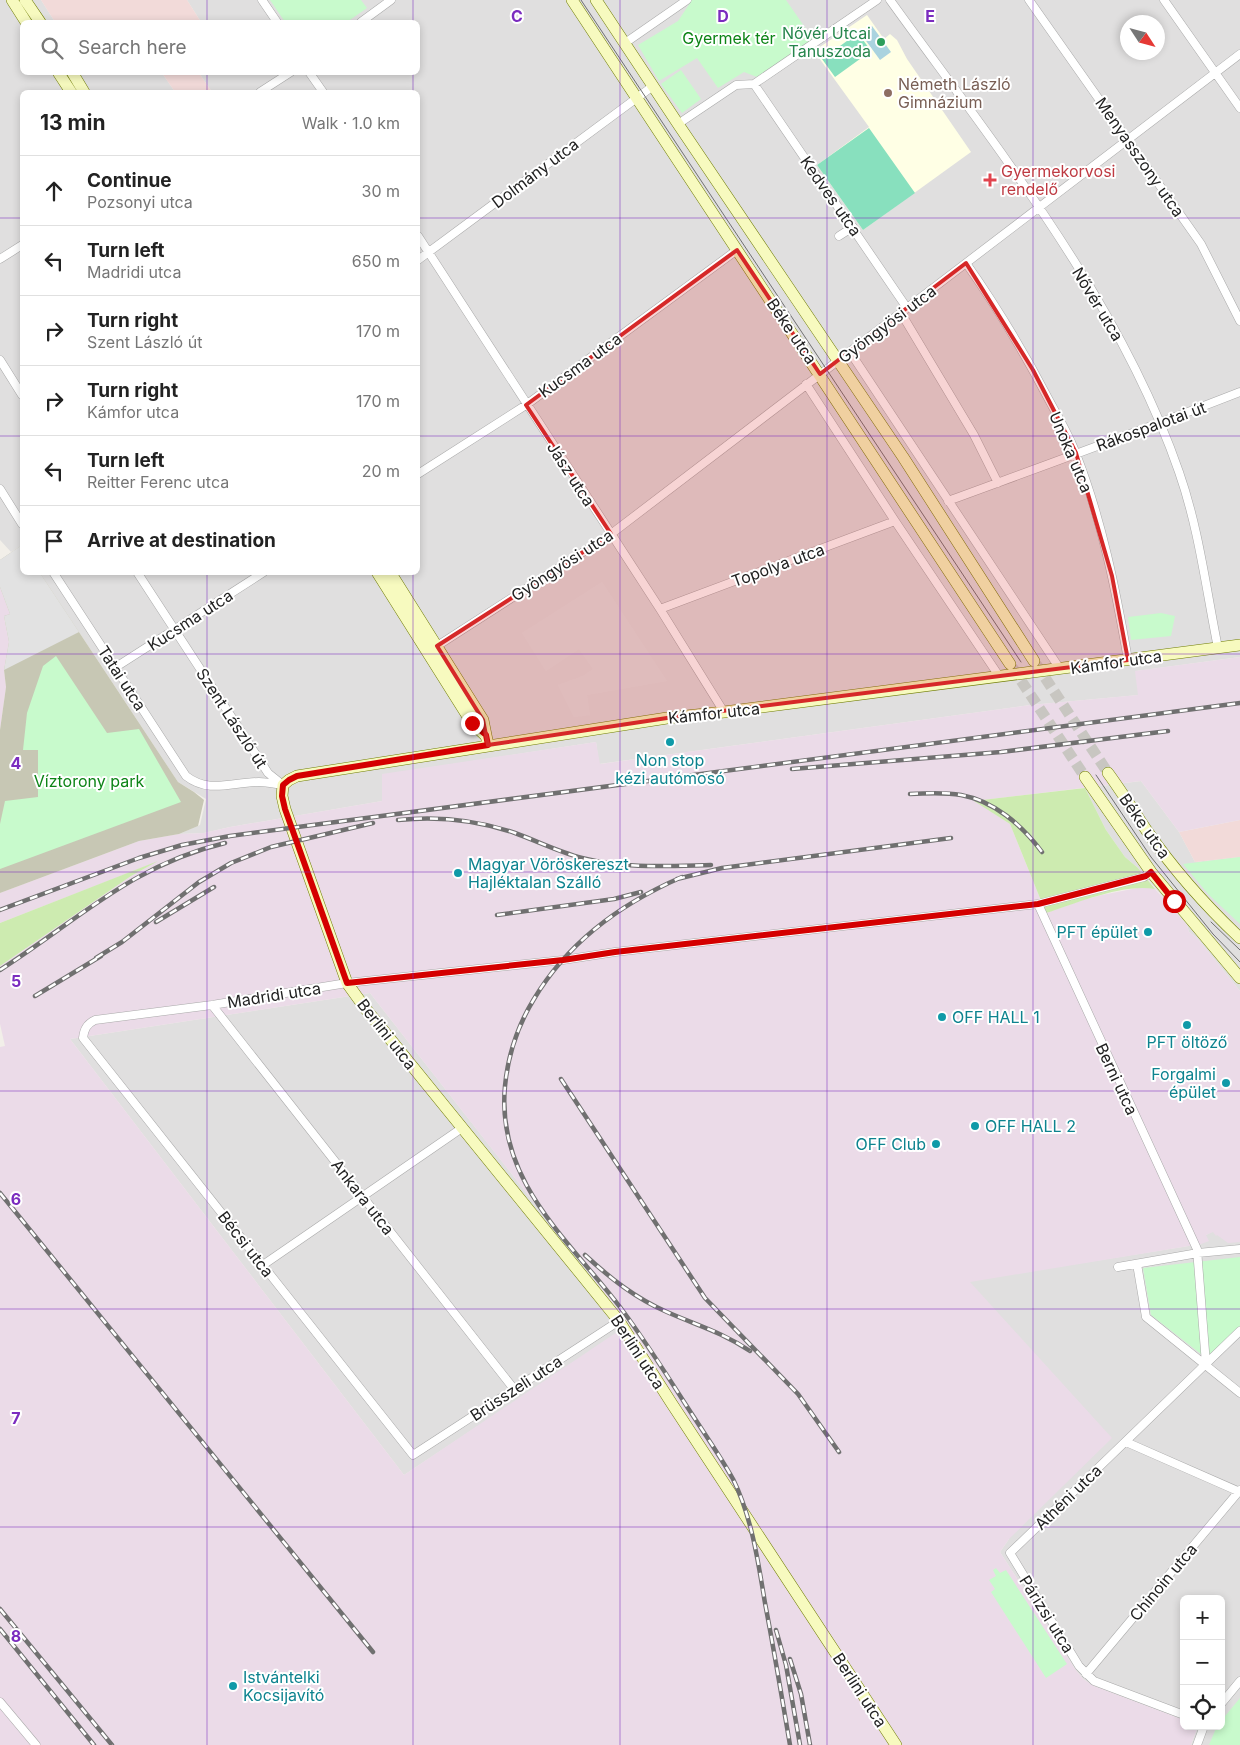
<!DOCTYPE html>
<meta charset="utf-8">
<style>
:root{--surface:#fff;--page:#f6f6f6;--text:#222;--muted:#767676;--line:#e0e0e0}
body{margin:0;font-family:Inter,sans-serif;background:var(--page);color:var(--text)}
.controls{position:absolute;right:15px;bottom:15px;display:grid;overflow:hidden;border-radius:8px;box-shadow:0 2px 8px #0003}
.controls button{width:45px;height:45px;display:grid;place-items:center;padding:0;border:0;border-bottom:1px solid var(--line);background:var(--surface);color:var(--text);font:25px sans-serif}
.compass{position:absolute;left:1120px;top:15px;width:45px;height:45px;border-radius:50%;background:var(--surface);box-shadow:0 2px 8px #0003;rotate:126deg}
.stop{position:absolute;width:15px;height:15px;margin:-11px;border:4px solid #d40000;border-radius:50%;background:#fff}
.stop.end{background:#d40000;border-color:#fff;box-shadow:0 1px 5px #0008}
.list{margin:0;padding:0;list-style:none}
h2{display:flex;justify-content:space-between;align-items:center;height:65px;margin:0;padding:0 20px;font-size:21px}
h2 small{font-size:16px;font-weight:400;color:var(--muted)}
.list li{display:grid;grid-template-columns:32px 1fr auto;gap:15px;align-items:center;box-sizing:border-box;height:70px;padding:0 20px;border-top:1px solid var(--line)}
.list b{display:block;font-size:19px;white-space:nowrap}
.list p{margin:0;font-size:16px;white-space:nowrap;color:var(--muted)}
.list em{font-size:16px;font-style:normal;color:var(--muted)}
.icon{flex:none;width:28px;height:28px;fill:none;stroke:currentColor;stroke-width:2;stroke-linecap:round;stroke-linejoin:round}
.map{position:relative;flex:none;width:1240px;height:1745px;overflow:hidden}
.search{position:absolute;background:var(--surface);box-shadow:0 2px 8px #0003;left:20px;top:20px;width:400px;height:55px;display:flex;align-items:center;gap:12px;box-sizing:border-box;padding:0 18px;border-radius:8px;color:var(--muted);font-size:19px}
.panel{position:absolute;background:var(--surface);box-shadow:0 2px 8px #0003;left:20px;top:90px;width:400px;height:485px;border-radius:8px}
.map>svg:first-child{display:block}
.residential{fill:#e0dfdf;fill-rule:evenodd}
.commercial{fill:#f2dad9}
.industrial{fill:#ebdbe8;fill-rule:evenodd}
.education{fill:#ffffe5}
.construction{fill:#c7c7b4}
.grass{fill:#cdebb0}
.park{fill:#c8facc}
.pitch{fill:#88e0be}
.parking{fill:#e2e2e2}
.water{fill:#aad3df}
.lines{fill:none;stroke-linecap:round;stroke-linejoin:round}
.secondary-tunnel{stroke:#c8c6c1;stroke-width:11;stroke-dasharray:11 5.5;stroke-linecap:butt}
.street-casing{stroke:#a9a9a9;stroke-width:9}
.secondary-casing{stroke:#707d05;stroke-width:12}
.street{stroke:#fff;stroke-width:8}
.secondary{stroke:#f7fabf;stroke-width:11}
.tram{stroke:#707070;stroke-width:1}
.rail-casing{stroke:#707070;stroke-width:4.5}
.rail{stroke:#fff;stroke-width:2.5;stroke-dasharray:8;stroke-linecap:butt}
.route{stroke:#d40000;stroke-width:6}
.marked{fill:#d62828;fill-opacity:0.2;stroke:#d62828;stroke-width:4;stroke-linejoin:round}
.grid{fill:none;stroke:#7b2cbf;stroke-width:1;stroke-opacity:0.55}
.leisure-dot{fill:#2e9e5b;stroke:#fff;stroke-width:2}
.education-dot{fill:#8d6e63;stroke:#fff;stroke-width:2}
.health-dot{fill:#e0444e;stroke:#fff;stroke-width:2}
.culture-dot{fill:#0f9aa8;stroke:#fff;stroke-width:2}
.labels{text-anchor:middle;dominant-baseline:central;stroke-width:4;stroke-linejoin:round;paint-order:stroke}
.leisure-label{font-size:16px;fill:#27864d;stroke:#fff;text-anchor:end}
.park-label{font-size:16px;fill:#0c8416;stroke:#fff}
.education-label{font-size:16px;fill:#785e54;stroke:#fff;text-anchor:start}
.street-label{font-size:16px;fill:#222;stroke:#fff}
.health-label{font-size:16px;fill:#be3a42;stroke:#fff;text-anchor:start}
.culture-label{font-size:16px;fill:#0d838f;stroke:#fff;text-anchor:start}
.grid-label{font-size:16px;text-anchor:middle;font-weight:bold;fill:#7b2cbf;stroke:#fff;stroke-width:4;stroke-linejoin:round;paint-order:stroke}
</style>
<div class="map">
<svg width="1240" height="1745" viewBox="0 0 1240 1745">
<rect width="100%" height="100%" fill="#f2efe9"/>
<!-- residential -->
<path class="residential" d="M0 0H41L55 22H22V72L162 73 175 92H22V545L11 552 0 540Z
M187 0H1240V657L1136 671 1139 695 1030 705 599 764 596 742 382 775V801L230 827 204 833 179 834 200 825 206 799 178 782 40 573 418 572V92H212L199 73 418 72V22H201ZM1128 22H1158V52H1128Z
M1141 781 1179 832 1195 862 1240 857V991L1197 938 1189 932 1187 925 1138 868 1125 857 1106 830 1085 788Z
M370 993 630 1325 404 1475 70 1039Z
M1213 1231 1229 1242H1240V1745H1191L1198 1726H1221V1599H1184V1720L1094 1686 1083 1679 1075 1669 1000 1552 1009 1539 969 1281 1201 1244 1206 1235Z"/>
<!-- commercial -->
<path class="commercial" d="M41 0H187L201 22H55Z
M162 73H199L212 92H175Z
M1240 820V857L1195 862 1179 832Z"/>
<!-- industrial -->
<path class="industrial" d="M0 587 10 614 4 617 9 642 4 670 6 687 0 730Z
M1240 657V820L1179 832 1141 781 975 801 1010 824 1046 913 1083 900 1102 895 1142 887 1155 889 1187 925 1189 932 1197 938 1240 991V1242L1228 1243 1217 1235 1216 1236 1213 1232 1206 1235 1209 1241 1201 1244 970 1282 1112 1438 1009 1539 1000 1552 1075 1669 1083 1679 1094 1686 1184 1720V1726H1198L1191 1745H0V1047L5 1046 0 1024V966L131 876 154 863 0 923V893L139 841 179 834 204 833 230 827 382 801V774L596 742 600 764 1030 705 1138 695 1135 671ZM370 993 629 1324 404 1475 70 1039Z"/>
<!-- education -->
<path class="education" d="M867 15 884 39 890 34 897 40 907 59 971 152 863 230 817 165 869 127 814 51Z"/>
<!-- construction -->
<path class="construction" d="M22 545V572L40 573 178 782 194 792 204 800 198 826 179 834 139 841 0 893V730L6 687 4 670 9 642 4 616 10 614 0 587V560Z"/>
<!-- grass -->
<path class="grass" d="M1085 788 1106 830 1125 857 1138 868 1155 889C1123 883 1077 903 1046 913L1010 824 974 801Z
M158 861 131 876 0 966V923Z"/>
<!-- park -->
<path class="park" d="M270 0H361L367 8 347 22H285Z
M692 0H786L813 39 757 77 744 72 718 88 697 58 659 81 638 45 678 21Z
M681 70 701 99 682 113 661 84Z
M1161 613 1175 616 1171 636 1131 640 1128 617Z
M56 656 107 733 139 729 181 802 0 869V824L5 801 38 797V750H23L27 713 43 666Z
M1240 857V924L1209 895 1183 864Z
M1240 1257V1326L1206 1358 1151 1315 1143 1268Z
M996 1568 1000 1573 1006 1570 1067 1664 1046 1678 991 1592 995 1589 989 1580 996 1576 993 1570Z
M1240 1698V1745H1209L1217 1726H1221V1721Z"/>
<!-- pitch -->
<path class="pitch" d="M858 33 871 51 835 77 822 59Z
M869 128 915 193 863 230 817 165Z"/>
<!-- parking -->
<path class="parking" d="M22 545V572L40 573 79 632 4 670 9 642 4 616 10 614 0 587V560Z
M602 582 667 681 587 695 590 715 574 717 558 685 583 676 593 669 579 649 546 671 522 633Z"/>
<!-- water -->
<path class="water" d="M872 26 891 52 880 60 861 34Z"/>
<g class="lines">
<!-- secondary-tunnel -->
<path class="secondary-tunnel" d="M1036 664 1108 773
M1012 667 1085 777"/>
<!-- street casing -->
<g class="street-casing">
<path id="street" d="M262 0 277 22
M890 0C996 147 1119 299 1179 472 1199 529 1206 589 1218 648
M1029 0 1201 244 1240 321
M1164 0 1240 108
M361 22 391 0
M625 43 687 0
M309 72 323 92
M754 84 907 308
M260 92 291 72
M678 124 736 85 754 84 877 0
M418 236 660 609 724 712
M839 236 853 227
M0 259 22 245
M418 260 653 86
M966 263C997 307 1024 352 1049 400 1058 417 1069 435 1076 454 1102 520 1116 591 1128 660
M901 313 974 435 998 483
M850 352 1060 669
M0 360 22 395
M806 384 895 521 999 676
M418 474 526 405 737 250
M0 489 22 524
M948 501C1046 465 1143 430 1240 392
M53 572 186 776C209 794 232 782 259 782 267 782 275 784 283 785
M137 572 268 773 283 785
M660 609 895 521
M434 648 611 534 1240 54
M116 667 264 572
M1038 904 1197 1249 1206 1364
M212 1005 514 1389
M1137 1264 1146 1317 1240 1393
M263 1265 462 1128
M1118 1267 1198 1253 1240 1249
M619 1321 413 1455 83 1038C84 1029 87 1024 95 1020L212 1005 347 983 563 960 615 952 1038 904 1144 877 1151 872
M1126 1442 1240 1492
M1086 1674 1240 1490
M0 1702 36 1745
M1221 1704 1240 1681
M1184 1715 1094 1681 1079 1666 1010 1553 1240 1331
M1197 1745 1204 1726"/>
</g>
<!-- secondary casing -->
<g class="secondary-casing">
<path id="secondary" d="M12 0 26 22
M25 0 40 22
M572 0 1010 664
M596 0 678 124 903 457 1034 661
M58 72 71 92
M72 72 84 92
M377 572 472 723 485 735
M390 572 483 720 488 745
M1108 773C1122 792 1134 812 1147 831 1174 870 1206 906 1240 938
M1085 777 1151 872 1240 978
M896 1745 672 1404 619 1321 365 1008 347 983 285 809 282 796 283 785 289 780 297 776 667 718 724 712 1240 645"/>
</g>
<!-- street -->
<use href="#street" class="street"/>
<!-- secondary -->
<use href="#secondary" class="secondary"/>
<!-- tram -->
<path class="tram" d="M581 0 1021 662
M1096 775 1151 857 1213 934 1240 962
M1211 922 1240 950"/>
<!-- rail casing -->
<g class="rail-casing">
<path id="rail" d="M792 769 1001 752 1168 731
M910 794C927 793 944 792 961 795 994 801 1022 825 1042 852
M398 820C437 816 477 820 515 833 537 841 559 852 582 858 625 869 668 866 711 865
M682 877C622 903 568 942 534 999 518 1025 508 1055 505 1086 496 1181 568 1239 620 1307 644 1339 665 1372 686 1405 702 1430 719 1454 733 1479 752 1518 758 1561 765 1603 774 1650 782 1698 790 1745
M677 879 722 868 951 838
M0 910 139 858 182 845 230 836 1240 703
M497 915 614 899 641 892
M156 922 214 887
M96 958 122 942 199 882 231 863 271 847 373 823
M0 970C77 921 132 865 225 843
M35 996 101 956
M561 1079 705 1298 798 1394 839 1452
M0 1193 373 1652
M585 1255C610 1278 635 1298 667 1312 696 1325 722 1332 750 1351
M0 1609 112 1745
M0 1629 94 1745
M776 1630 786 1665 800 1745
M790 1659 801 1694 810 1745"/>
</g>
<!-- rail -->
<use href="#rail" class="rail"/>
</g>
<g class="lines">
<!-- route -->
<path class="route" d="M472 723 486 735 488 745 297 776 289 780 283 785 282 796 285 809 347 983 563 960 615 952 1038 904 1146 876 1151 872 1174 901"/>
</g>
<!-- marked area -->
<path class="marked" d="M737 250 820 374 966 263 1033 370 1076 453 1112 576 1128 660 667 718 488 745 483 720 437 646 611 534 526 405Z"/>
<!-- grid -->
<path class="grid" d="M207 0V22M413 0V22M620 0V1745M827 0V1745M1033 0V1745M207 72V92M413 72V92M0 218H22M418 218H1240M0 436H22M418 436H1240M207 572V1745M413 572V1745M0 654H1240M0 872H1240M0 1091H1240M0 1309H1240M0 1527H1240"/>
<!-- markers -->
<circle class="leisure-dot" cx="881" cy="42" r="5"/>
<circle class="education-dot" cx="888" cy="93" r="5"/>
<path class="health-dot" d="M987.5 172.5h5v5h5v5h-5v5h-5v-5h-5v-5h5z"/>
<g class="culture-dot">
<circle cx="670" cy="742" r="5"/>
<circle cx="458" cy="873" r="5"/>
<circle cx="1148" cy="932" r="5"/>
<circle cx="942" cy="1017" r="5"/>
<circle cx="1187" cy="1025" r="5"/>
<circle cx="1226" cy="1083" r="5"/>
<circle cx="975" cy="1126" r="5"/>
<circle cx="936" cy="1144" r="5"/>
<circle cx="233" cy="1686" r="5"/>
</g>
<g class="labels">
<!-- leisure labels -->
<g class="leisure-label">
<text x="871" y="33">Nővér Utcai<tspan x="871" dy="18">Tanuszoda</tspan></text>
</g>
<!-- park labels -->
<g class="park-label">
<text x="729" y="38">Gyermek tér</text>
<text x="89" y="781">Víztorony park</text>
</g>
<!-- education labels -->
<g class="education-label">
<text x="898" y="84">Németh László<tspan x="898" dy="18">Gimnázium</tspan></text>
</g>
<!-- street labels -->
<g class="street-label">
<text transform="translate(1140 157) rotate(55)">Menyasszony utca</text>
<text transform="translate(535 173) rotate(-37)">Dolmány utca</text>
<text transform="translate(831 196) rotate(55)">Kedves utca</text>
<text transform="translate(1098 304) rotate(59)">Nővér utca</text>
<text transform="translate(887 324) rotate(-37)">Gyöngyösi utca</text>
<text transform="translate(792 331) rotate(56)">Béke utca</text>
<text transform="translate(580 365) rotate(-36)">Kucsma utca</text>
<text transform="translate(1151 426) rotate(-20)">Rákospalotai út</text>
<text transform="translate(1071 452) rotate(67)">Unoka utca</text>
<text transform="translate(571 474) rotate(57)">Jász utca</text>
<text transform="translate(562 565) rotate(-33)">Gyöngyösi utca</text>
<text transform="translate(778 565) rotate(-20)">Topolya utca</text>
<text transform="translate(190 620) rotate(-33)">Kucsma utca</text>
<text transform="translate(1116 662) rotate(-8)">Kámfor utca</text>
<text transform="translate(122 678) rotate(57)">Tatai utca</text>
<text transform="translate(714 713) rotate(-6)">Kámfor utca</text>
<text transform="translate(232 718) rotate(57)">Szent László út</text>
<text transform="translate(1145 826) rotate(55)">Béke utca</text>
<text transform="translate(274 995) rotate(-9)">Madridi utca</text>
<text transform="translate(387 1034) rotate(52)">Berlini utca</text>
<text transform="translate(1117 1079) rotate(65)">Berni utca</text>
<text transform="translate(363 1197) rotate(52)">Ankara utca</text>
<text transform="translate(246 1244) rotate(52)">Bécsi utca</text>
<text transform="translate(638 1352) rotate(57)">Berlini utca</text>
<text transform="translate(516 1388) rotate(-33)">Brüsszeli utca</text>
<text transform="translate(1068 1497) rotate(-44)">Athéni utca</text>
<text transform="translate(1163 1582) rotate(-50)">Chinoin utca</text>
<text transform="translate(1047 1614) rotate(58)">Párizsi utca</text>
<text transform="translate(860 1690) rotate(57)">Berlini utca</text>
</g>
<!-- health labels -->
<g class="health-label">
<text x="1001" y="171">Gyermekorvosi<tspan x="1001" dy="18">rendelő</tspan></text>
</g>
<!-- culture labels -->
<g class="culture-label">
<text x="670" y="760" text-anchor="middle">Non stop<tspan x="670" dy="18">kézi autómosó</tspan></text>
<text x="468" y="864">Magyar Vöröskereszt<tspan x="468" dy="18">Hajléktalan Szálló</tspan></text>
<text x="1138" y="932" text-anchor="end">PFT épület</text>
<text x="952" y="1017">OFF HALL 1</text>
<text x="1187" y="1042" text-anchor="middle">PFT öltöző</text>
<text x="1216" y="1074" text-anchor="end">Forgalmi<tspan x="1216" dy="18">épület</tspan></text>
<text x="985" y="1126">OFF HALL 2</text>
<text x="926" y="1144" text-anchor="end">OFF Club</text>
<text x="243" y="1677">Istvántelki<tspan x="243" dy="18">Kocsijavító</tspan></text>
</g>
</g>
<g class="grid-label">
<text x="517" y="22">C</text>
<text x="723" y="22">D</text>
<text x="930" y="22">E</text>
<text x="16" y="769">4</text>
<text x="16" y="987">5</text>
<text x="16" y="1205">6</text>
<text x="16" y="1424">7</text>
<text x="16" y="1642">8</text>
</g>
</svg>
<div class="controls">
<button>+</button>
<button>−</button>
<button><svg class="icon" aria-label="locate" viewBox="0 0 24 24"><circle cx="12" cy="12" r="6"/><path d="M12 2v4M12 18v4M2 12h4M18 12h4"/></svg></button>
</div>
<svg class="compass" viewBox="-18 -18 36 36"><path d="M0-13l5 13h-10z" fill="#e53935"/><path d="M0 13l5-13h-10z" fill="#767676"/></svg>
<div class="stop" style="left:1174px;top:901px"></div>
<div class="stop end" style="left:472px;top:723px"></div>
<div class="search"><svg class="icon" aria-label="search" viewBox="0 0 24 24"><circle cx="10" cy="10" r="6"/><path d="M15 15l6 6"/></svg>Search here</div>
<section class="panel">
<h2>13 min<small>Walk · 1.0 km</small></h2>
<ul class="list">
<li><svg class="icon" aria-label="ahead" viewBox="0 0 24 24"><path d="M12 20V5M6 11l6-6 6 6"/></svg><div><b>Continue</b><p>Pozsonyi utca</p></div><em>30 m</em></li>
<li><svg class="icon" aria-label="left" viewBox="0 0 24 24"><path d="M17 20v-9H6M10 6l-5 5 5 5"/></svg><div><b>Turn left</b><p>Madridi utca</p></div><em>650 m</em></li>
<li><svg class="icon" aria-label="right" viewBox="0 0 24 24"><path d="M7 20v-9h11M14 6l5 5-5 5"/></svg><div><b>Turn right</b><p>Szent László út</p></div><em>170 m</em></li>
<li><svg class="icon" aria-label="right" viewBox="0 0 24 24"><path d="M7 20v-9h11M14 6l5 5-5 5"/></svg><div><b>Turn right</b><p>Kámfor utca</p></div><em>170 m</em></li>
<li><svg class="icon" aria-label="left" viewBox="0 0 24 24"><path d="M17 20v-9H6M10 6l-5 5 5 5"/></svg><div><b>Turn left</b><p>Reitter Ferenc utca</p></div><em>20 m</em></li>
<li><svg class="icon" aria-label="arrive" viewBox="0 0 24 24"><path d="M6 21V4h12l-3 4 3 4H6"/></svg><div><b>Arrive at destination</b></div></li>
</ul>
</section>
</div>
